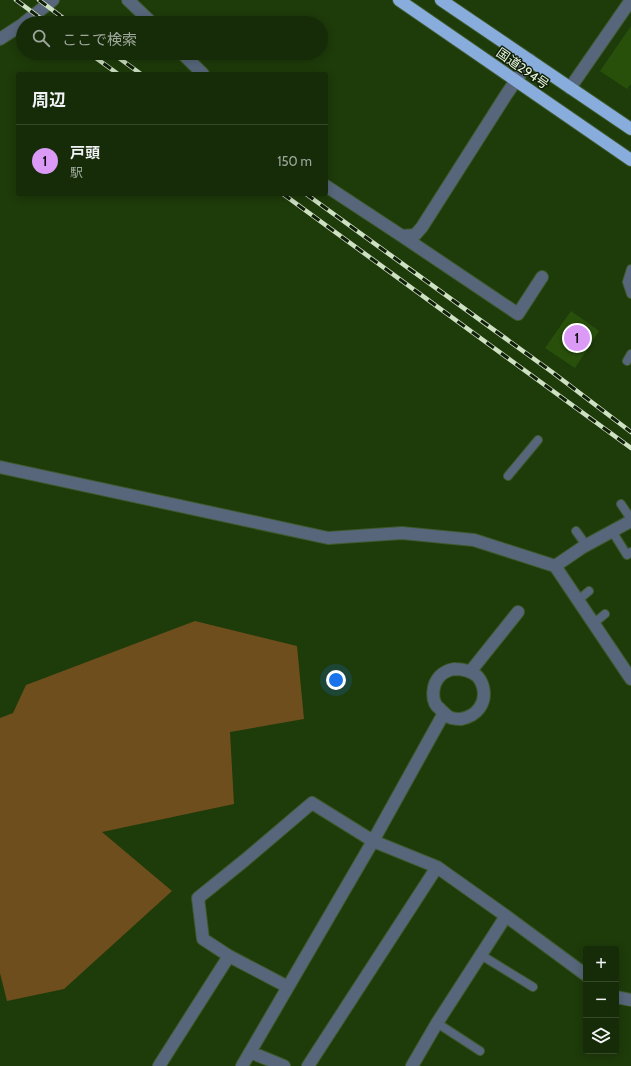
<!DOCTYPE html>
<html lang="ja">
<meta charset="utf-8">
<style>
:root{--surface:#162c08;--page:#1f3412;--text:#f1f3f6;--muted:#9ea79c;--line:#354829;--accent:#da9af6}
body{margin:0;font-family:Cabin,"Noto Sans JP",sans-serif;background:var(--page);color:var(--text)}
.controls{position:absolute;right:12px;bottom:12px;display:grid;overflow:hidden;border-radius:4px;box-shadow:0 2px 10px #0003}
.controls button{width:36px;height:36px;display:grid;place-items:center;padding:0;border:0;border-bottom:1px solid var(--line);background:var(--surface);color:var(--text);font:20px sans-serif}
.you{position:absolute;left:336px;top:680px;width:14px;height:14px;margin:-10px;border:3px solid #fff;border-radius:50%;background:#1a73e8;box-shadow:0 0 0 6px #1a73e833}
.badge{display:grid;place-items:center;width:26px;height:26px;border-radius:50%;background:var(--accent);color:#111;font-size:13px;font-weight:700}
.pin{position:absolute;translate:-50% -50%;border:2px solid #fff;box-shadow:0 1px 4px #0006}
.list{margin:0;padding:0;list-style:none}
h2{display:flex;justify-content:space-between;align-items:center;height:52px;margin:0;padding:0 16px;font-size:17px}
h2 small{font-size:13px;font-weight:400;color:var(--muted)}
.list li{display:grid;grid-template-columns:26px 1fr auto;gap:12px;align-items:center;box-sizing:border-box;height:72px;padding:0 16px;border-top:1px solid var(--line)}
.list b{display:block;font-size:15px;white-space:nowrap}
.list p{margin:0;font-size:13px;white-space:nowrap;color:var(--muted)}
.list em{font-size:13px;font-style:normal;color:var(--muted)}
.icon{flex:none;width:22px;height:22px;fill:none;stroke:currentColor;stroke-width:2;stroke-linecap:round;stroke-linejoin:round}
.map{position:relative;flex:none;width:631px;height:1066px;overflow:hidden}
.search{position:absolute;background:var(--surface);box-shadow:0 2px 10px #0003;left:16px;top:16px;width:312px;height:44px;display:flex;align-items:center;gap:10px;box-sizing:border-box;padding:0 14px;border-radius:22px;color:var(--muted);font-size:15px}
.panel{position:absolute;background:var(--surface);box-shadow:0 2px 10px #0003;left:16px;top:72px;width:312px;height:124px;border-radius:4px}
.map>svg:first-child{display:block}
.green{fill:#6e4e1c}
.building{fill:#28500b}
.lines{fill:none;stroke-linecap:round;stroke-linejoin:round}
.lane-casing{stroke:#3e592c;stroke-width:10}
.street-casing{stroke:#3e592c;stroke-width:14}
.highway-casing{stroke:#3e592c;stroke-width:14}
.lane{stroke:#57667a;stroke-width:8}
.street{stroke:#57667a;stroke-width:12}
.highway{stroke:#88addd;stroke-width:12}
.rail-casing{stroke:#cee1c3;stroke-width:4.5}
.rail{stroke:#111e0a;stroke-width:3;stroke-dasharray:9;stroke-linecap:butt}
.labels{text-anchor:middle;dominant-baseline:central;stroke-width:3;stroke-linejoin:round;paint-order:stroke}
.street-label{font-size:13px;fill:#e5f7dc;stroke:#111e0a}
</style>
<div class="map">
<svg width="631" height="1066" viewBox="0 0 631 1066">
<rect width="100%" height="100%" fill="#1e3b0a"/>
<!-- green -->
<path class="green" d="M195 621 297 646 304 719 230 732 234 804 102 832 172 891 64 989 7 1001 0 973V718L13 713 26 685Z"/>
<!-- building -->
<path class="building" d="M631 26V84L627 89 600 71Z
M571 311 599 331 575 368 545 348Z"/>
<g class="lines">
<!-- lane casing -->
<g class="lane-casing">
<path id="lane" d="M631 269 627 282 631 294
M627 361 631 354
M508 476 538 440
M621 504 631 519
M576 531 586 545
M612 531 627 555 631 552
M577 601 589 591
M593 624 605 614
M481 955 533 987
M437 1023 480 1051"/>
</g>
<!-- street casing -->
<g class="street-casing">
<path id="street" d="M128 0 152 23
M24 23 53 0
M0 39 23 24
M182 53 203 74
M570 88 631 0
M326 186 402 236 415 235 422 227 506 95 530 60
M402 236 518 314 542 277
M0 467 328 538 402 533 474 540 555 566
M631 521 583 547 555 566 631 679
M454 669C462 669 471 671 477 676 480 679 482 683 483 687 487 703 477 716 461 719 458 719 453 719 449 717 446 715 443 712 440 709 430 702 432 684 440 676 444 672 449 670 454 669Z
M470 672 518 612
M506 916 586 975
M288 987 229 956 203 939 198 898 245 860 312 803 373 841 437 867 506 916 437 1023 412 1066
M616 997 631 1000
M250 1052 284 1066
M159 1066 229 956
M242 1066 373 841 444 713
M308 1066 437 867"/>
</g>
<!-- highway casing -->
<g class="highway-casing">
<path id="highway" d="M399 0 631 160
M441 0 631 129"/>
</g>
<!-- lane -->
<use href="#lane" class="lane"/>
<!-- street -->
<use href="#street" class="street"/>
<!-- highway -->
<use href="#highway" class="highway"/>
<!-- rail casing -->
<g class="rail-casing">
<path id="rail" d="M16 0 47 23
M39 0 70 23
M89 53 118 74
M112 53 141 74
M283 194 631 448
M306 194 552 372 631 432"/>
</g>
<!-- rail -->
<use href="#rail" class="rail"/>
</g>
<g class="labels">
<!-- street labels -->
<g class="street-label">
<text transform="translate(523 68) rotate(35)">国道294号</text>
</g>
</g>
</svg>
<div class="controls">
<button>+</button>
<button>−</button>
<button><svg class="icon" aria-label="layers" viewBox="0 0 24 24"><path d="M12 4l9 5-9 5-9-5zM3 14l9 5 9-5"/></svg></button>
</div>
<div class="you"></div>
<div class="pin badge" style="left:577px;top:338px">1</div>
<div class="search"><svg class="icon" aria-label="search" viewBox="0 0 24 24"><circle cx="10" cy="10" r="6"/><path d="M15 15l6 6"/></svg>ここで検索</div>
<section class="panel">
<h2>周辺<small></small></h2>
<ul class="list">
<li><span class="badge">1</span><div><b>戸頭</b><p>駅</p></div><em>150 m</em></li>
</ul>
</section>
</div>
